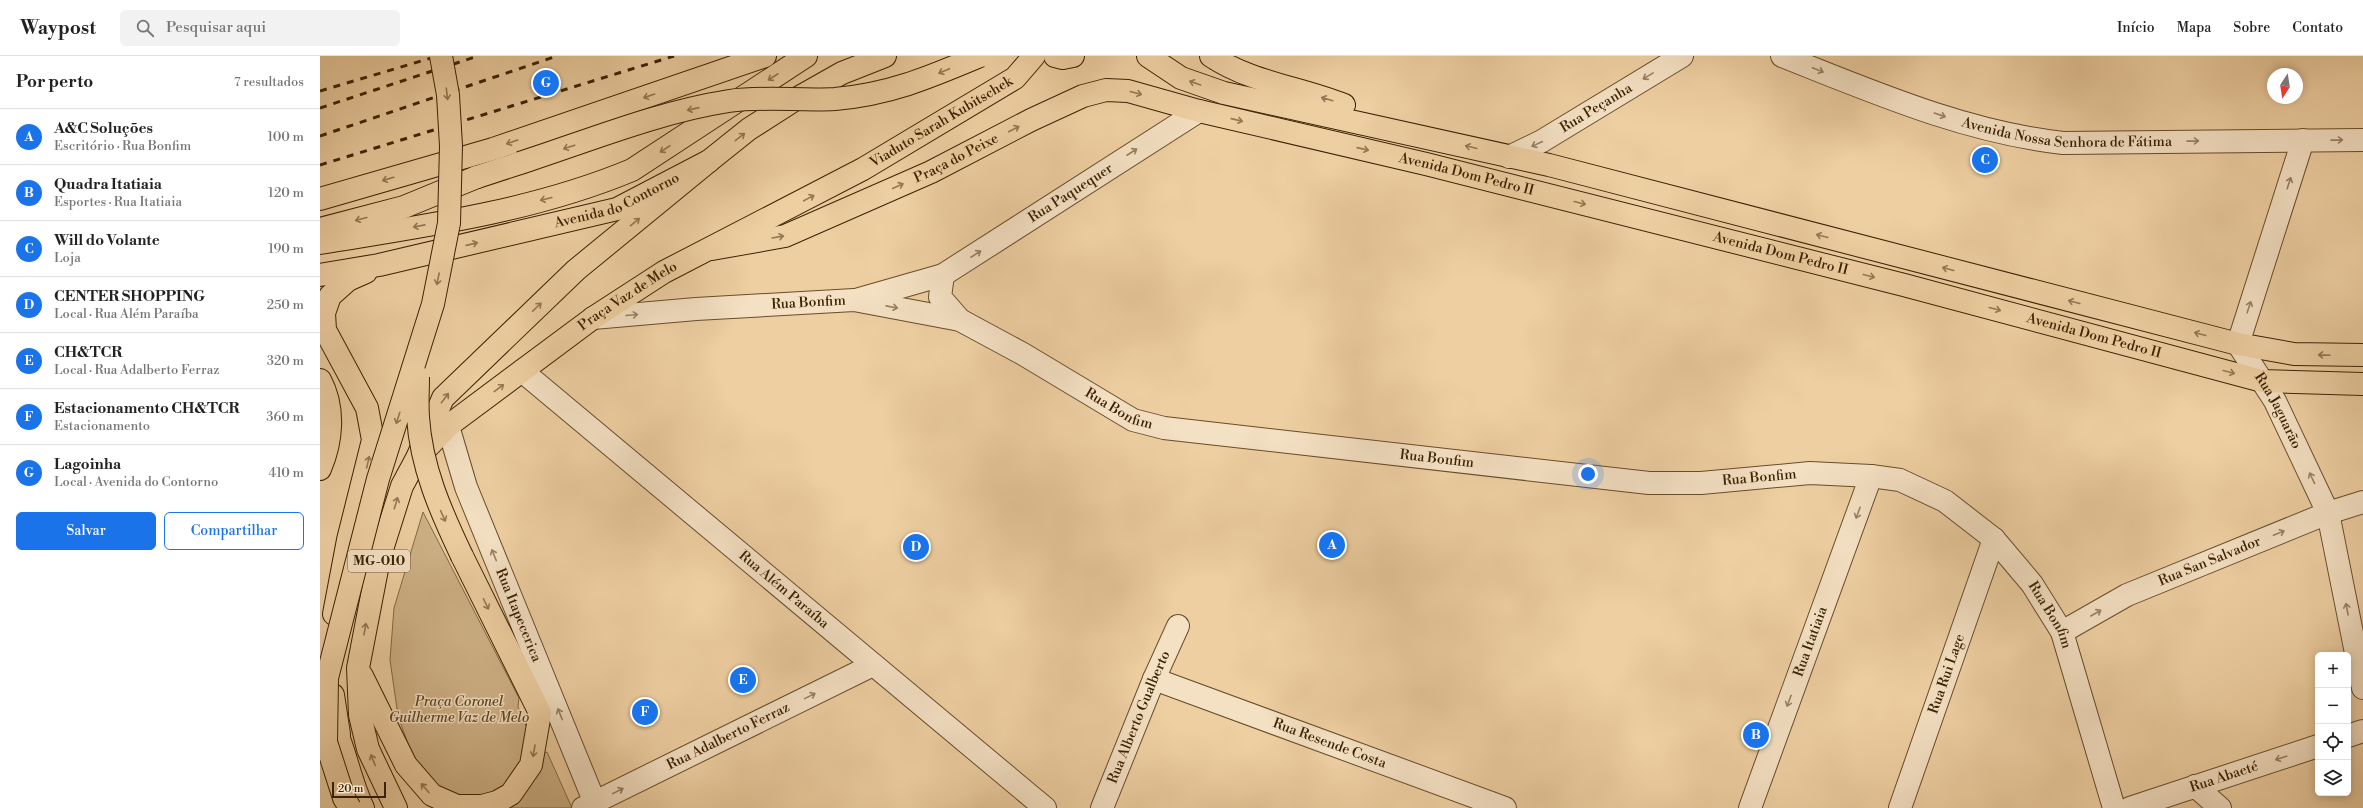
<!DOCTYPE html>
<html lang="pt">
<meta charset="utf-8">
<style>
:root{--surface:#fff;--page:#f2f2f2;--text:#222;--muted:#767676;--line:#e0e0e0;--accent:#1a73e8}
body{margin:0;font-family:"Libre Bodoni",serif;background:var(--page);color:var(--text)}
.controls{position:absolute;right:12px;bottom:12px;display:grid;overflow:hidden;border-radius:6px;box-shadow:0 2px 10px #0003}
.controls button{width:36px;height:36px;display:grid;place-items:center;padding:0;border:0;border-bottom:1px solid var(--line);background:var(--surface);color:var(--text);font:20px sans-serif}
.compass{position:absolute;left:1947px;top:12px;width:36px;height:36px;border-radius:50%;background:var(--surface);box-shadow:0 2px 10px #0003;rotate:192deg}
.scale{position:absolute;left:12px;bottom:10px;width:54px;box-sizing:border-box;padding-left:4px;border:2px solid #3a2202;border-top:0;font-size:11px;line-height:14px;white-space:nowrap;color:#3a2202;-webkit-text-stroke:3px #f4e0c3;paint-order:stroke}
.you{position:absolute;left:1268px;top:418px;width:14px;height:14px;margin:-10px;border:3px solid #fff;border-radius:50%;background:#1a73e8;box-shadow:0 0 0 6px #1a73e833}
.badge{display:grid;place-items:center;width:26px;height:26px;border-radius:50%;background:var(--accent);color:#fff;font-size:13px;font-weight:700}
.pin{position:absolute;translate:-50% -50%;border:2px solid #fff;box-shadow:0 1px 4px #0006}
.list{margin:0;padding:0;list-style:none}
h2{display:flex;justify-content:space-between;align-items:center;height:52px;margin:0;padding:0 16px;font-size:17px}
h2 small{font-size:13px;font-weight:400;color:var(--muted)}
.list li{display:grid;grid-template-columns:26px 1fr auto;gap:12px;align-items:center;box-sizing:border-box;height:56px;padding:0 16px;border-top:1px solid var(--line)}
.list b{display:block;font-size:15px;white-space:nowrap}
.list p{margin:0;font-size:13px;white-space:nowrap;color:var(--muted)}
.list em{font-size:13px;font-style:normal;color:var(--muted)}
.actions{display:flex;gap:8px;padding:12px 16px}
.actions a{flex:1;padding:9px 0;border:1px solid var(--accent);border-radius:6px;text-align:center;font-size:14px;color:var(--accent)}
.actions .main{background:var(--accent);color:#fff}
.icon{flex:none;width:22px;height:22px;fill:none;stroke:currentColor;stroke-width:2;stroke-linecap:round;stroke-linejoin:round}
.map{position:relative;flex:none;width:2043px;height:752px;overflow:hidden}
header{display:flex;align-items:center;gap:24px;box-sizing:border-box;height:56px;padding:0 20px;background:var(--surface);border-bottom:1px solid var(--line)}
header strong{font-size:19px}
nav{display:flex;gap:22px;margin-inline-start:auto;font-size:14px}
.search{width:280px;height:36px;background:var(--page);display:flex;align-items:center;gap:10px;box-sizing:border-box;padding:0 14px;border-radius:6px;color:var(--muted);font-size:15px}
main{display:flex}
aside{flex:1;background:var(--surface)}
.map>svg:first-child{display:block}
.green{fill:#cfb287;stroke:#846a44}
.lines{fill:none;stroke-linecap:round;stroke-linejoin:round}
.minor-casing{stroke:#674d2a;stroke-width:24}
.major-casing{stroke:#3a2202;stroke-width:24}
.highway-casing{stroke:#3a2202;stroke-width:24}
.minor{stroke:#f4e0c3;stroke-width:22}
.major{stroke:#eecfa2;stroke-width:22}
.highway{stroke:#eecfa2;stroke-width:22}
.rail{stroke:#3a2202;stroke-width:3;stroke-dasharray:7 7;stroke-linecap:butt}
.major-bridge-casing{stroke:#3a2202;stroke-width:24;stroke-linecap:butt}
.highway-bridge-casing{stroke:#3a2202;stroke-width:24;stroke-linecap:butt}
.major-bridge{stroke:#eecfa2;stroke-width:22}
.highway-bridge{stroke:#eecfa2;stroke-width:22}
.oneway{stroke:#978162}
.oneway2{stroke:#947852}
.labels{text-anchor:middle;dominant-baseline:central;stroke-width:3;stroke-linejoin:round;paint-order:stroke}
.shield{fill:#f4e0c3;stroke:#725b3c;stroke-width:1}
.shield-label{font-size:13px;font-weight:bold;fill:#3a2202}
.street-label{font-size:14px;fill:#3a2202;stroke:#f4e0c3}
.park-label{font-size:14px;font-style:italic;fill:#5f4623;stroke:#f4e0c3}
</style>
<header>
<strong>Waypost</strong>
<div class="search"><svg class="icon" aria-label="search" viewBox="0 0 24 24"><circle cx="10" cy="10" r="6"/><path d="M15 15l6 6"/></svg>Pesquisar aqui</div>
<nav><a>Início</a><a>Mapa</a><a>Sobre</a><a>Contato</a></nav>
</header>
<main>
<aside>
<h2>Por perto<small>7 resultados</small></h2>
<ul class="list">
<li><span class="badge">A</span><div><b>A&amp;C Soluções</b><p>Escritório · Rua Bonfim</p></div><em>100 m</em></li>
<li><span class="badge">B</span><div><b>Quadra Itatiaia</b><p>Esportes · Rua Itatiaia</p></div><em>120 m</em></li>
<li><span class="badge">C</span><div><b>Will do Volante</b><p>Loja</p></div><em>190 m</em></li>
<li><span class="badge">D</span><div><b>CENTER SHOPPING</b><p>Local · Rua Além Paraíba</p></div><em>250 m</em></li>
<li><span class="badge">E</span><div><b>CH&amp;TCR</b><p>Local · Rua Adalberto Ferraz</p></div><em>320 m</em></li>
<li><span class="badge">F</span><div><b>Estacionamento CH&amp;TCR</b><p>Estacionamento</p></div><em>360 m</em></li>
<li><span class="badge">G</span><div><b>Lagoinha</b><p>Local · Avenida do Contorno</p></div><em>410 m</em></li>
</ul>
<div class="actions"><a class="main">Salvar</a><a>Compartilhar</a></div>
</aside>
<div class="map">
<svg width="2043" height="752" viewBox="0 0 2043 752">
<rect width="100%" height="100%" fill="#eecfa2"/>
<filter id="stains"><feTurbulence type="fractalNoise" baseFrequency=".005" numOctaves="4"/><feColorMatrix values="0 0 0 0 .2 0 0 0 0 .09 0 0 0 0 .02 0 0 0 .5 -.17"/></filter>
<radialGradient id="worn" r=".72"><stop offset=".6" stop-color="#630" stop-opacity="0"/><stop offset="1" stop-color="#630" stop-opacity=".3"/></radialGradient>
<!-- green -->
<path class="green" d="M103 456 199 642 198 651 209 677 199 716 171 741 127 739 99 711 87 685 78 660 70 604 74 552Z
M227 696 252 752H182L221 698Z"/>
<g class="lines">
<!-- minor casing -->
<g class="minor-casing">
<g id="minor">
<path id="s1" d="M1462 0C1553 36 1645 76 1743 87L2043 84"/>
<path id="s2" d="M1983 84 1918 288 1955 345 2008 457 2043 632"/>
<path id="s3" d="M1189 101 1222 85 1362 0"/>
<path d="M623 219 620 241 640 264"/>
<path id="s4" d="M539 243 623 219 879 55"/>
<path id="s5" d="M273 262 376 253 534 244 640 264 703 298 813 364 844 372 1329 427H1381L1490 417 1551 420 1580 424 1625 445 1674 483 1712 528 1742 576 1794 752"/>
<path id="s6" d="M202 315 725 752"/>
<path id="s7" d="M128 370 146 431 277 752"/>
<path id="s8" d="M1742 576 1807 539 2008 457 2043 446"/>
<path id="s9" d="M834 623 1185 752"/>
<path d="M2028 680 2043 675"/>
<path d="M1875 730 1900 752"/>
<path id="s10" d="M263 752 553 609"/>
<path id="s11" d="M782 752 834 623 858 570"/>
<path id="s12" d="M1430 752 1551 420"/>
<path id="s13" d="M1580 752 1674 483"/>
<path id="s14" d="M1810 752 1998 690"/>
</g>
</g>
<!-- major casing -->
<g class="major-casing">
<g id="major">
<path d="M735 0 743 2 753 0"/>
<path d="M828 0 861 22 904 37 1229 109 1918 288 1974 298 2043 299"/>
<path d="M891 0C932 27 979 31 1024 49"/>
<path d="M157 121 200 107"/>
<path id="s15" d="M392 193 465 180 611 116 711 64 763 40 786 34 808 35 879 55 1106 108 1584 229 1942 325 2043 328"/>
<path d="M0 324C15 352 12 385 0 413"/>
<path id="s16" d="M98 401 128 370 273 262 344 216 543 113 695 22 714 0"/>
<path d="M10 662C25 690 29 723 43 752"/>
</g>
</g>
<!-- highway casing -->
<g class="highway-casing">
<g id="highway">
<path d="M0 143 173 93 445 0"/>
<path d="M0 173 84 151 157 121"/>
<path d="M0 187C105 170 214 155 312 114L486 0"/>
<path id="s17" d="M0 219 59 209 297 153 389 105 429 73 476 43 522 17 565 0"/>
<path d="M14 558 28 484 53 384 47 352 5 274 4 257 10 240 28 224 46 216"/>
<path d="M42 620 86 709 112 739 137 750H162L177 746 191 738 211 709 220 657 142 500"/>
<path d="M13 639 19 678"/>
<path d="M76 752 48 693 40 659 38 612 59 503 82 430 97 402 123 342 256 214 389 105"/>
</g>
</g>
<!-- minor -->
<use href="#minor" class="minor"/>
<!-- major -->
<use href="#major" class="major"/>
<!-- highway -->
<use href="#highway" class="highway"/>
<!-- rail -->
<path class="rail" d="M0 35 118 0
M0 52 158 0
M0 80 237 0
M0 109 354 0"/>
<!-- major-bridge casing -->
<g class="major-bridge-casing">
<path id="major-bridge" d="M200 107C268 85 338 56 409 45 444 40 480 45 515 43 571 38 610 21 660 0"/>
</g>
<!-- highway-bridge casing -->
<g class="highway-bridge-casing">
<path id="highway-bridge" d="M98 321C98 335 97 348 98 361 101 411 121 456 142 500
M30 752 24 742 6 686 7 622 58 423 113 248 129 167 131 90 128 39 121 0"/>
</g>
<!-- major-bridge -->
<use href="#major-bridge" class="major-bridge"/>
<!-- highway-bridge -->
<use href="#highway-bridge" class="highway-bridge"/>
</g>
<!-- one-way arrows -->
<defs><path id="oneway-shaft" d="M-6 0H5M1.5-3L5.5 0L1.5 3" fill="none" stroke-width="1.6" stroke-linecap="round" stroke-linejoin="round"/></defs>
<g class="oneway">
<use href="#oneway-shaft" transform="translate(1498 14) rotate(22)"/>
<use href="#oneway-shaft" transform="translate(1328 20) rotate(149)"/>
<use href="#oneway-shaft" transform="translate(1620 59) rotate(19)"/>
<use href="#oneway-shaft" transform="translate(2017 84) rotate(-1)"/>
<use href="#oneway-shaft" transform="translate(1873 85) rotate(-1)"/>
<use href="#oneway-shaft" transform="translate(1217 88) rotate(155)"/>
<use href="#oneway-shaft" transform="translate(812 96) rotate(-33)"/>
<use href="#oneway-shaft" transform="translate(1969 127) rotate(-72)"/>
<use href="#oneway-shaft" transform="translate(656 198) rotate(-33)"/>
<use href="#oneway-shaft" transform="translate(572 251) rotate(11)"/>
<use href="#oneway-shaft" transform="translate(1929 251) rotate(-72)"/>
<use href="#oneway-shaft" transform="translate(312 259) rotate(-5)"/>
<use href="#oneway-shaft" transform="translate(1992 422) rotate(-115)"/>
<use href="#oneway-shaft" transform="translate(1538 457) rotate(110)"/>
<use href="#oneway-shaft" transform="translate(1959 477) rotate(-22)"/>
<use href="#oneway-shaft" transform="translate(174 499) rotate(-112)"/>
<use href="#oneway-shaft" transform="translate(2027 553) rotate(-101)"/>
<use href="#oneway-shaft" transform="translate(1776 557) rotate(-30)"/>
<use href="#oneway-shaft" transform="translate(490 640) rotate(-26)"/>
<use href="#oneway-shaft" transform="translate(1469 645) rotate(110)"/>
<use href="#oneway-shaft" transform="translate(240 658) rotate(-112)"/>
<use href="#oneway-shaft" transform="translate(1961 702) rotate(162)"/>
<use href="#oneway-shaft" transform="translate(298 735) rotate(-26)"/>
</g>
<g class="oneway2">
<use href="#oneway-shaft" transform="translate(624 15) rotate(157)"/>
<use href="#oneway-shaft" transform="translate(453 21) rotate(147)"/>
<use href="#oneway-shaft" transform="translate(875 27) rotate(-161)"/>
<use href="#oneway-shaft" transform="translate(816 37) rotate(15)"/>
<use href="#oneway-shaft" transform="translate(127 38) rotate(83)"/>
<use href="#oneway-shaft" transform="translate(329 40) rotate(161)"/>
<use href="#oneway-shaft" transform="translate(1007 43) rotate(-164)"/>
<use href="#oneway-shaft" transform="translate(373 53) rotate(167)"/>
<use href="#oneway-shaft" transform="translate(917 64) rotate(13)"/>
<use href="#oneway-shaft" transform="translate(694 73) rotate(-28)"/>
<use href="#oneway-shaft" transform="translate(420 81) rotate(-38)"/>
<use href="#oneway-shaft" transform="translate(192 86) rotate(161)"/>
<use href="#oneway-shaft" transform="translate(249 91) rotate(162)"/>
<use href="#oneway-shaft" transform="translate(1151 91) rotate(-166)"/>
<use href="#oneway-shaft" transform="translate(345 93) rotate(147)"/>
<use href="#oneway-shaft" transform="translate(1043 93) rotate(13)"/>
<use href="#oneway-shaft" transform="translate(68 123) rotate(164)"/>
<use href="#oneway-shaft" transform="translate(578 130) rotate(-24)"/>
<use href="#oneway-shaft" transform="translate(489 142) rotate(-28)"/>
<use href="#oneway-shaft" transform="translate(226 143) rotate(166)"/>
<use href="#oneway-shaft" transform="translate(1260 147) rotate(14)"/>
<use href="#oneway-shaft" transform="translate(41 163) rotate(165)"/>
<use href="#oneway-shaft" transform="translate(315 166) rotate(-39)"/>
<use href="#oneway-shaft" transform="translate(99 170) rotate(169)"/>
<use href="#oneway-shaft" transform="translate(1502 180) rotate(-165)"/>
<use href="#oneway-shaft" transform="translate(458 181) rotate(-10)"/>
<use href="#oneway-shaft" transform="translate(152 188) rotate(-13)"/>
<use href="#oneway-shaft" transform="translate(1628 213) rotate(-165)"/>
<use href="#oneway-shaft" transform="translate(1549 220) rotate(14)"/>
<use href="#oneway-shaft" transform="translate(118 223) rotate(101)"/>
<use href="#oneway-shaft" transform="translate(1754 246) rotate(-165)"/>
<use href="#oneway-shaft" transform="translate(217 251) rotate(-44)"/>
<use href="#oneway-shaft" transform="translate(1675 253) rotate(15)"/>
<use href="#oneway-shaft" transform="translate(1880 278) rotate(-165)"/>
<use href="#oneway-shaft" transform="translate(2004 299) rotate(-178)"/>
<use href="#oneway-shaft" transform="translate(1909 316) rotate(15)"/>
<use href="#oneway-shaft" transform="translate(179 332) rotate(-37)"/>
<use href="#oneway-shaft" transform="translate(125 342) rotate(-53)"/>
<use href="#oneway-shaft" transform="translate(78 362) rotate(108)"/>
<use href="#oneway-shaft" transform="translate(48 406) rotate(-77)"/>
<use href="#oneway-shaft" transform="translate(76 447) rotate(-73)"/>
<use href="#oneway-shaft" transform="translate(123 460) rotate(66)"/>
<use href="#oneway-shaft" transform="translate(166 548) rotate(64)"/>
<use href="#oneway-shaft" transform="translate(45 573) rotate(-80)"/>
<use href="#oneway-shaft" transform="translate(214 695) rotate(100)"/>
<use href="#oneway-shaft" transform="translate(53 704) rotate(-112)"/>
<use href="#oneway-shaft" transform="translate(105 732) rotate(-131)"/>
</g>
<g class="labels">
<!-- shield labels -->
<rect class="shield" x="28" y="494" width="62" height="22" rx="3"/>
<g class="shield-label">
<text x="59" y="505">MG-010</text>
</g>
<!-- street labels -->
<g class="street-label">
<text stroke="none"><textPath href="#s3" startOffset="100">Rua Peçanha</textPath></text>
<text stroke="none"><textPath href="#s16" startOffset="624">Viaduto Sarah Kubitschek</textPath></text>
<text stroke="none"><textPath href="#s1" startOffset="298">Avenida Nossa Senhora de Fátima</textPath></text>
<text stroke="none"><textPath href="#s15" startOffset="262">Praça do Peixe</textPath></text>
<text stroke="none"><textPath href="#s15" startOffset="798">Avenida Dom Pedro II</textPath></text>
<text stroke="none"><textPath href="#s4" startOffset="239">Rua Paquequer</textPath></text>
<text stroke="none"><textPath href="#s17" startOffset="307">Avenida do Contorno</textPath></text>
<text stroke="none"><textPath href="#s15" startOffset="1122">Avenida Dom Pedro II</textPath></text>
<text stroke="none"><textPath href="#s16" startOffset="265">Praça Vaz de Melo</textPath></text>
<text stroke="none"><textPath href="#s5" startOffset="216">Rua Bonfim</textPath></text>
<text stroke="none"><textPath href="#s15" startOffset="1446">Avenida Dom Pedro II</textPath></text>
<text stroke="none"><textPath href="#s5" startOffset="552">Rua Bonfim</textPath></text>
<text stroke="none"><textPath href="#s2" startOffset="292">Rua Jaguarão</textPath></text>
<text stroke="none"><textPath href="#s5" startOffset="876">Rua Bonfim</textPath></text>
<text stroke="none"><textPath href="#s5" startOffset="1200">Rua Bonfim</textPath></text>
<text stroke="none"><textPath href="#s8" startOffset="164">Rua San Salvador</textPath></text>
<text stroke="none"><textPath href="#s6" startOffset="341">Rua Além Paraíba</textPath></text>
<text stroke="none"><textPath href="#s7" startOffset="202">Rua Itapecerica</textPath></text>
<text stroke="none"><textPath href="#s5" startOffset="1548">Rua Bonfim</textPath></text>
<text stroke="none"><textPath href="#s12" startOffset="177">Rua Itatiaia</textPath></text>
<text stroke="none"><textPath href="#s13" startOffset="142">Rua Rui Lage</textPath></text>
<text stroke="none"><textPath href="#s11" startOffset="98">Rua Alberto Gualberto</textPath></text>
<text stroke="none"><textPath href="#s10" startOffset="162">Rua Adalberto Ferraz</textPath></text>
<text stroke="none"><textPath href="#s9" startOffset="187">Rua Resende Costa</textPath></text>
<text stroke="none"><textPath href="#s14" startOffset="99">Rua Abaeté</textPath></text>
</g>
<!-- park labels -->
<g class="park-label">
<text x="139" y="646">Praça Coronel<tspan x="139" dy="16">Guilherme Vaz de Melo</tspan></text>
</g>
</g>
<rect width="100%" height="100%" filter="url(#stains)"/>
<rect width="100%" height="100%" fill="url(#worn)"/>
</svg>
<div class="controls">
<button>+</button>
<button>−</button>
<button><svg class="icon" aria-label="locate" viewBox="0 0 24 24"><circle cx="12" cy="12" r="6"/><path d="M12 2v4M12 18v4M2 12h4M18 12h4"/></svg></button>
<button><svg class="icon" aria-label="layers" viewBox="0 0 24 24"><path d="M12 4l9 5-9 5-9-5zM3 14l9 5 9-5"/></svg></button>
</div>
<svg class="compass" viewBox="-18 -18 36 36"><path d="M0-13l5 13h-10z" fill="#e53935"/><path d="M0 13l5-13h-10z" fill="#767676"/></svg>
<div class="scale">20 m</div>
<div class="you"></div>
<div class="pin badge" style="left:1012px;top:489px">A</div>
<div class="pin badge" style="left:1436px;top:679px">B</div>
<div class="pin badge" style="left:1665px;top:104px">C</div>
<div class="pin badge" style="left:596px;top:491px">D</div>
<div class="pin badge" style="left:423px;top:624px">E</div>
<div class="pin badge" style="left:325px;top:656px">F</div>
<div class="pin badge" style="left:226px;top:27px">G</div>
</div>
</main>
